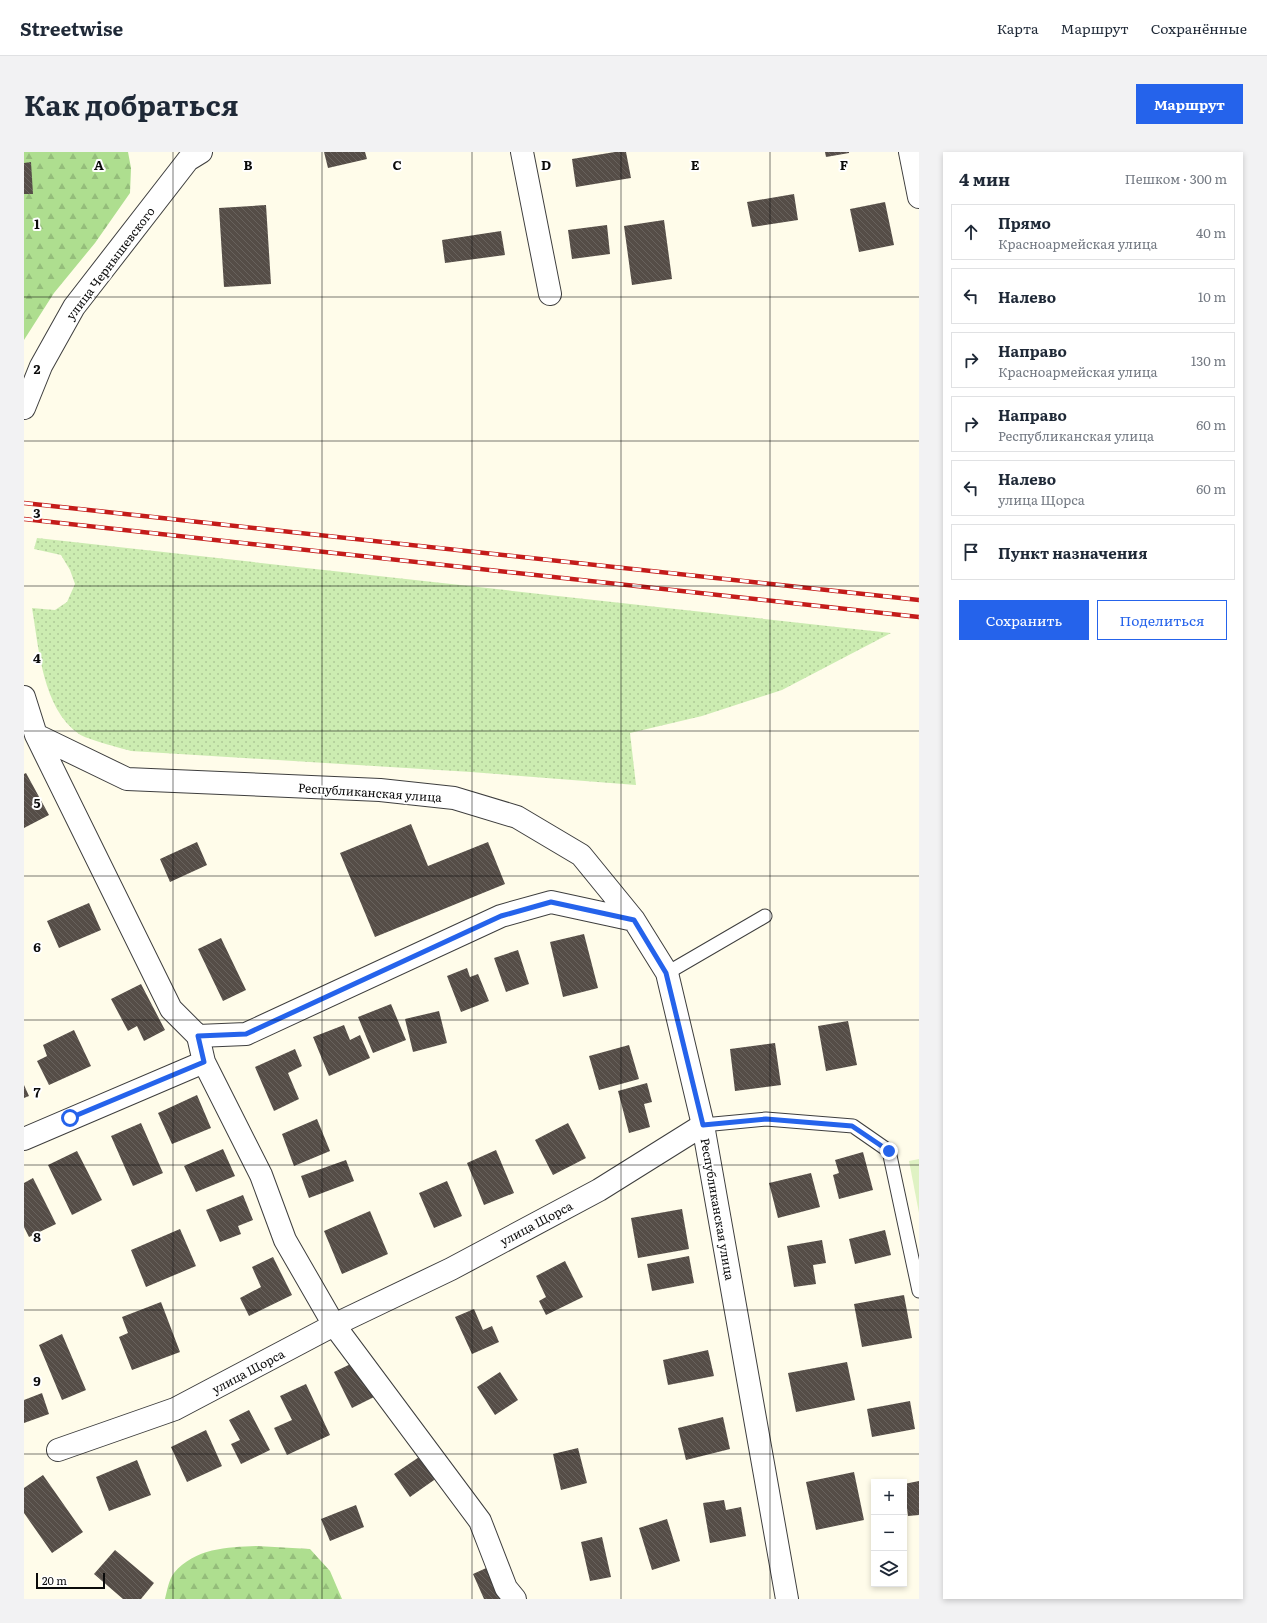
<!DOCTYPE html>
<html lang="ru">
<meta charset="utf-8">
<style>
:root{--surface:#fff;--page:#f2f2f3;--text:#1f2937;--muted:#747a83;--line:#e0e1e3;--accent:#2563eb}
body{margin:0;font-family:Literata,serif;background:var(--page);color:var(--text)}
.controls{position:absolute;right:12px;bottom:12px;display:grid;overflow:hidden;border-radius:0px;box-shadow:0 2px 6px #0003}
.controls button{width:36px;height:36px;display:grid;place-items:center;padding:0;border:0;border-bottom:1px solid var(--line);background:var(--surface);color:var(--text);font:20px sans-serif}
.scale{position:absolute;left:12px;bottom:10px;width:69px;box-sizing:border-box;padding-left:4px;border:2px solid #0b0b0b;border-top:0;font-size:11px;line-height:14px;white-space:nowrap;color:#0b0b0b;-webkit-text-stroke:3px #fff;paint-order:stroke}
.stop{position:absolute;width:12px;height:12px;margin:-9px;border:3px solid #2563eb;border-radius:50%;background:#fff}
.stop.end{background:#2563eb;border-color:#fff;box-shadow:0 1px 4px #0008}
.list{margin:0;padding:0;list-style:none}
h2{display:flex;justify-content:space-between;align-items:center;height:52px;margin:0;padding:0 16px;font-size:17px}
h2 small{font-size:13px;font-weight:400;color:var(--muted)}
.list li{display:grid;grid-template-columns:26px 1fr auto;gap:12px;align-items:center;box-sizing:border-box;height:56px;margin:0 8px 8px;padding:0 8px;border:1px solid var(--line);border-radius:0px}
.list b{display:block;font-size:15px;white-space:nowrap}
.list p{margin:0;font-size:13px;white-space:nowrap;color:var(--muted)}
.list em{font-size:13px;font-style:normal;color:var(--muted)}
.actions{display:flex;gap:8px;padding:12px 16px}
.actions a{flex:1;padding:9px 0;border:1px solid var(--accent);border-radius:0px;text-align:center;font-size:14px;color:var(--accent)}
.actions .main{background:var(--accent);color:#fff}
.icon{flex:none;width:22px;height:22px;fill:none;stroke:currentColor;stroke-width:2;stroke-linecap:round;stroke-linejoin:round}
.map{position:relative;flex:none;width:895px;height:1447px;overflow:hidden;border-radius:0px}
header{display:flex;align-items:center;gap:24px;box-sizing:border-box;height:56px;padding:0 20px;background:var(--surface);border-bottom:1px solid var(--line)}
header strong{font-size:19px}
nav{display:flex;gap:22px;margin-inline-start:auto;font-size:14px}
.intro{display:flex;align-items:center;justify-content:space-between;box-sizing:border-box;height:96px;padding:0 24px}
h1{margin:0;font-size:28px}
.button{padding:10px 18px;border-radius:0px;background:var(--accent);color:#fff;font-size:14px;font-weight:700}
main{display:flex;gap:24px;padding:0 24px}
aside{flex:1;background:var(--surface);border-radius:0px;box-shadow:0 2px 6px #0003}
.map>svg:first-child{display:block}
.grass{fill:url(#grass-dots)}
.forest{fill:url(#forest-firs)}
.pitch{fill:#dff2c3}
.building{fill:url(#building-back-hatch)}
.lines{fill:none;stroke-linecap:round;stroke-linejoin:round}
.service-casing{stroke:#3e3e3e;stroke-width:15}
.minor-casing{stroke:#3e3e3e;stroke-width:24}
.tertiary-casing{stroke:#3e3e3e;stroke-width:24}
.service{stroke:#fff;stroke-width:13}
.minor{stroke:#fff;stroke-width:22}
.tertiary{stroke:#fff;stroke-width:22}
.rail-casing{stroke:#c41c1a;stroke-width:4.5}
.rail{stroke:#fff;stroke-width:3;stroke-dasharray:9;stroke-linecap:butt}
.route{stroke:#2563eb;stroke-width:5}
.grid{fill:none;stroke:#0b0b0b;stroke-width:1;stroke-opacity:0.55}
.labels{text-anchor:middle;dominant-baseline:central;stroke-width:4;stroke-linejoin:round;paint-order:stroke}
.street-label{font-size:12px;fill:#0b0b0b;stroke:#fff}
.grid-label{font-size:13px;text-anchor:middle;font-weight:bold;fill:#0b0b0b;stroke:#fff;stroke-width:4;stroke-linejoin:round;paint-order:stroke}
</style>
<header>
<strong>Streetwise</strong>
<nav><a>Карта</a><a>Маршрут</a><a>Сохранённые</a></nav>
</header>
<div class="intro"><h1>Как добраться</h1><a class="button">Маршрут</a></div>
<main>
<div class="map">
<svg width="895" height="1447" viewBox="0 0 895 1447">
<defs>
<pattern id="grass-dots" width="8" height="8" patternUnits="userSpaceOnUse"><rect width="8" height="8" fill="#ccecb1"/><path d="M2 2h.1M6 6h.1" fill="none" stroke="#aec997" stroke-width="1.8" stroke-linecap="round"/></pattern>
<pattern id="forest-firs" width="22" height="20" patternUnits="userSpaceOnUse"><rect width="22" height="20" fill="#aede8f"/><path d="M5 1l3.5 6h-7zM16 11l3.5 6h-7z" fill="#94bd7a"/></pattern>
<pattern id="building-back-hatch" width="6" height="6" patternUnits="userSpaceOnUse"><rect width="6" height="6" fill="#554d47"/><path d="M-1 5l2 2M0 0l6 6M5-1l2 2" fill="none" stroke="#68625d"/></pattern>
</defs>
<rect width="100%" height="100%" fill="#fffcea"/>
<!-- grass -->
<path class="grass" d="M13 386 867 481 758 538 678 564 606 581 612 633 447 620 107 599C96 596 62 587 55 582 18 556 15 496 8 456L31 458 43 450 51 432 46 418 37 403 10 397Z"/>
<!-- forest -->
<path class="forest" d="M0 0H104L107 16 106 41 71 91 30 141 0 188Z
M233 1394 286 1397 306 1419 318 1447H141C143 1439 145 1427 150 1421 171 1396 204 1395 233 1394Z"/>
<!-- pitch -->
<path class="pitch" d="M895 1007V1061L885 1009Z"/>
<!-- building -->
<path class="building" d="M300 0H341L343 7 304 16Z
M591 0H602L607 26 552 35 548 7Z
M801 0H825V1L802 5Z
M7 10 9 42H0V11Z
M770 42 774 68 728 75 723 50Z
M861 50 870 93 835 100 826 57Z
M242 53 247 132 200 135 195 56Z
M640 68 648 127 608 133 600 74Z
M583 73 586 102 548 107 544 78Z
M477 79 481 103 421 111 418 88Z
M2 621 25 663 0 676V622Z
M387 672 404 714 464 690 481 732 351 785 316 701Z
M173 690 183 713 146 730 136 707Z
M65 751 77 778 35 796 23 769Z
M560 782 574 836 539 845 526 790Z
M197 786 222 838 199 849 174 797Z
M494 798 505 832 482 840 470 806Z
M443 816 446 825 454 822 465 849 437 860 423 824Z
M117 832 141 878 120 889 113 874 104 879 87 847Z
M367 852 382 888 349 901 334 865Z
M415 859 423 891 389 900 381 867Z
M824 869 833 913 802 919 794 874Z
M320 873 326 888 336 883 346 906 305 924 289 885Z
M50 878 67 914 25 933 13 909 23 904 19 893Z
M751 891 757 933 711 939 706 897Z
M605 893 615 927 575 938 565 904Z
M271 897 278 914 264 921 275 947 250 959 231 915Z
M623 931 628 950 620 952 626 975 605 981 594 939Z
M0 933 5 944 0 946Z
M173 943 187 976 148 992 134 961Z
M293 967 306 999 270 1014 258 982Z
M117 971 139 1021 109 1034 87 984Z
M544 971 562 1006 529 1023 511 988Z
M199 997 211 1024 172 1040 160 1014Z
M472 998 490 1041 460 1053 443 1011Z
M53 999 78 1048 48 1063 24 1013Z
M839 1000 849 1038 815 1047 809 1023 815 1021 811 1008Z
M322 1008 330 1029 285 1046 277 1024Z
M787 1021 796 1055 754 1066 745 1031Z
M9 1026 32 1072 5 1085 0 1075V1031Z
M423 1029 438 1064 410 1076 395 1041Z
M219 1043 229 1068 214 1074 217 1082 196 1090 182 1058Z
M658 1057 665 1097 614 1106 607 1066Z
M346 1059 364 1102 318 1122 300 1079Z
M156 1077 172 1114 122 1135 107 1098Z
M861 1078 867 1103 831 1112 825 1087Z
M798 1088 802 1111 789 1113 792 1132 770 1135 763 1094Z
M665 1104 670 1131 628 1139 623 1112Z
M249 1105 268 1143 225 1164 216 1146 237 1135 228 1115Z
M541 1109 559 1145 522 1163 515 1149 522 1145 512 1124Z
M880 1143 888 1186 838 1195 830 1152Z
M137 1150 156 1200 108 1218 95 1185 104 1181 98 1165Z
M450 1157 459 1178 468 1174 475 1190 448 1202 431 1165Z
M38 1182 62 1238 38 1248 15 1193Z
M684 1198 690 1224 644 1233 639 1208Z
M337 1207 354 1243 328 1256 310 1220Z
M823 1210 831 1248 772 1260 764 1221Z
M476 1220 494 1248 471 1263 453 1235Z
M282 1232 306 1283 263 1303 250 1276 268 1268 256 1244Z
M18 1241 25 1262 0 1271V1248Z
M886 1249 891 1277 848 1285 843 1257Z
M225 1258 246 1298 217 1312 207 1292 216 1288 205 1268Z
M699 1265 706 1297 662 1308 654 1276Z
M182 1278 198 1314 163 1330 147 1295Z
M554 1296 563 1331 537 1338 529 1302Z
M404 1299 420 1321 386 1345 370 1322Z
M113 1308 127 1343 85 1359 72 1325Z
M830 1320 840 1368 792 1378 782 1330Z
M19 1323 59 1380 28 1401 0 1361V1336Z
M895 1329V1363L884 1364 880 1332Z
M700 1348 702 1358 717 1355 722 1384 686 1391 679 1351Z
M332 1353 340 1375 306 1389 297 1367Z
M643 1367 656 1409 628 1418 615 1376Z
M578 1385 587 1425 566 1429 557 1390Z
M91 1398 130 1431 117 1447H99L70 1422Z
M480 1408 498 1447H460L449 1422Z"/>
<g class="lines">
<!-- service casing -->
<g class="service-casing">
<path id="service" d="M643 821 741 764
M679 973 742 967 829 974 865 999 895 1139"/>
</g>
<!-- minor casing -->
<g class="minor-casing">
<path id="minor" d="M498 0 526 142
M886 0 895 45
M174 884 180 910 237 1023 261 1088 310 1173 456 1369 482 1436 491 1447
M0 987 180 910
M34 1298 151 1257 310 1173 427 1117 575 1038 679 973"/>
</g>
<!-- tertiary casing -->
<g class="tertiary-casing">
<path id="tertiary" d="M0 256 17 214 50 155 164 8 177 0
M0 545 12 583 147 857 174 884 222 882 477 764 527 750 610 768
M12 583 103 627 356 638 430 646 493 665 557 703 610 768 643 821 679 973 763 1447"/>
</g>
<!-- service -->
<use href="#service" class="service"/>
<!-- minor -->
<use href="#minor" class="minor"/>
<!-- tertiary -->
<use href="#tertiary" class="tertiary"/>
<!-- rail casing -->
<g class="rail-casing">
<path id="rail" d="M0 351 895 448
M0 367 895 465"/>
</g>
<!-- rail -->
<use href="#rail" class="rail"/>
</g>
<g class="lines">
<!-- route -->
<path class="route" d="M46 966 180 910 174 884 222 882 477 764 527 750 610 768 642 821 679 973 742 967 828 974 865 999"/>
</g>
<!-- grid -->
<path class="grid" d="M149 0V1447M298 0V1447M448 0V1447M597 0V1447M746 0V1447M0 145H895M0 289H895M0 434H895M0 579H895M0 724H895M0 868H895M0 1013H895M0 1158H895M0 1302H895"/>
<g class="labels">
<!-- street labels -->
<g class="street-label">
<text transform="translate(86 111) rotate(-53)">улица Чернышевского</text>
<text transform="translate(346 640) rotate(4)">Республиканская улица</text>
<text transform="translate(694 1057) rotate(80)">Республиканская улица</text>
<text transform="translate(512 1071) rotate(-28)">улица Щорса</text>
<text transform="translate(224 1219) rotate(-28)">улица Щорса</text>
</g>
</g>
<g class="grid-label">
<text x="75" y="18">A</text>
<text x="224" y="18">B</text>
<text x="373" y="18">C</text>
<text x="522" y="18">D</text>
<text x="671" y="18">E</text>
<text x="820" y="18">F</text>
<text x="13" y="77">1</text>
<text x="13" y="222">2</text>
<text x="13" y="366">3</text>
<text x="13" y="511">4</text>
<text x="13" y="656">5</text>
<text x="13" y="800">6</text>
<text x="13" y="945">7</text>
<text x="13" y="1090">8</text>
<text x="13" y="1234">9</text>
</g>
</svg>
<div class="controls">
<button>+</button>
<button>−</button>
<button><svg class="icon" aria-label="layers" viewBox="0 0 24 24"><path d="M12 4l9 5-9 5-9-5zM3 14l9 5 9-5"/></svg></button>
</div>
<div class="scale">20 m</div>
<div class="stop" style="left:46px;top:966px"></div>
<div class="stop end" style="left:865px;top:999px"></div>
</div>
<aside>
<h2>4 мин<small>Пешком · 300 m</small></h2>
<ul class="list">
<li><svg class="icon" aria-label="ahead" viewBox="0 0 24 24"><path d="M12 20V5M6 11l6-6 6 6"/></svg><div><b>Прямо</b><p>Красноармейская улица</p></div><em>40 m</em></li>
<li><svg class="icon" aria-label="left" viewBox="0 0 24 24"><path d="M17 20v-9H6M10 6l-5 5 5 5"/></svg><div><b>Налево</b></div><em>10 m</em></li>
<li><svg class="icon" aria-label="right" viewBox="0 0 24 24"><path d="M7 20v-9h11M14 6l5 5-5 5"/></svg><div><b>Направо</b><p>Красноармейская улица</p></div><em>130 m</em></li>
<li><svg class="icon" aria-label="right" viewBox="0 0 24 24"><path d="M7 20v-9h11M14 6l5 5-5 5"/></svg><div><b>Направо</b><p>Республиканская улица</p></div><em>60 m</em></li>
<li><svg class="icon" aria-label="left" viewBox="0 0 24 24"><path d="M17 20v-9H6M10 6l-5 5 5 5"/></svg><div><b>Налево</b><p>улица Щорса</p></div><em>60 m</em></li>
<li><svg class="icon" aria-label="arrive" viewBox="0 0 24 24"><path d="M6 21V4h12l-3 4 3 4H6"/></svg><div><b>Пункт назначения</b></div></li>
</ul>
<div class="actions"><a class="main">Сохранить</a><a>Поделиться</a></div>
</aside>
</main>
